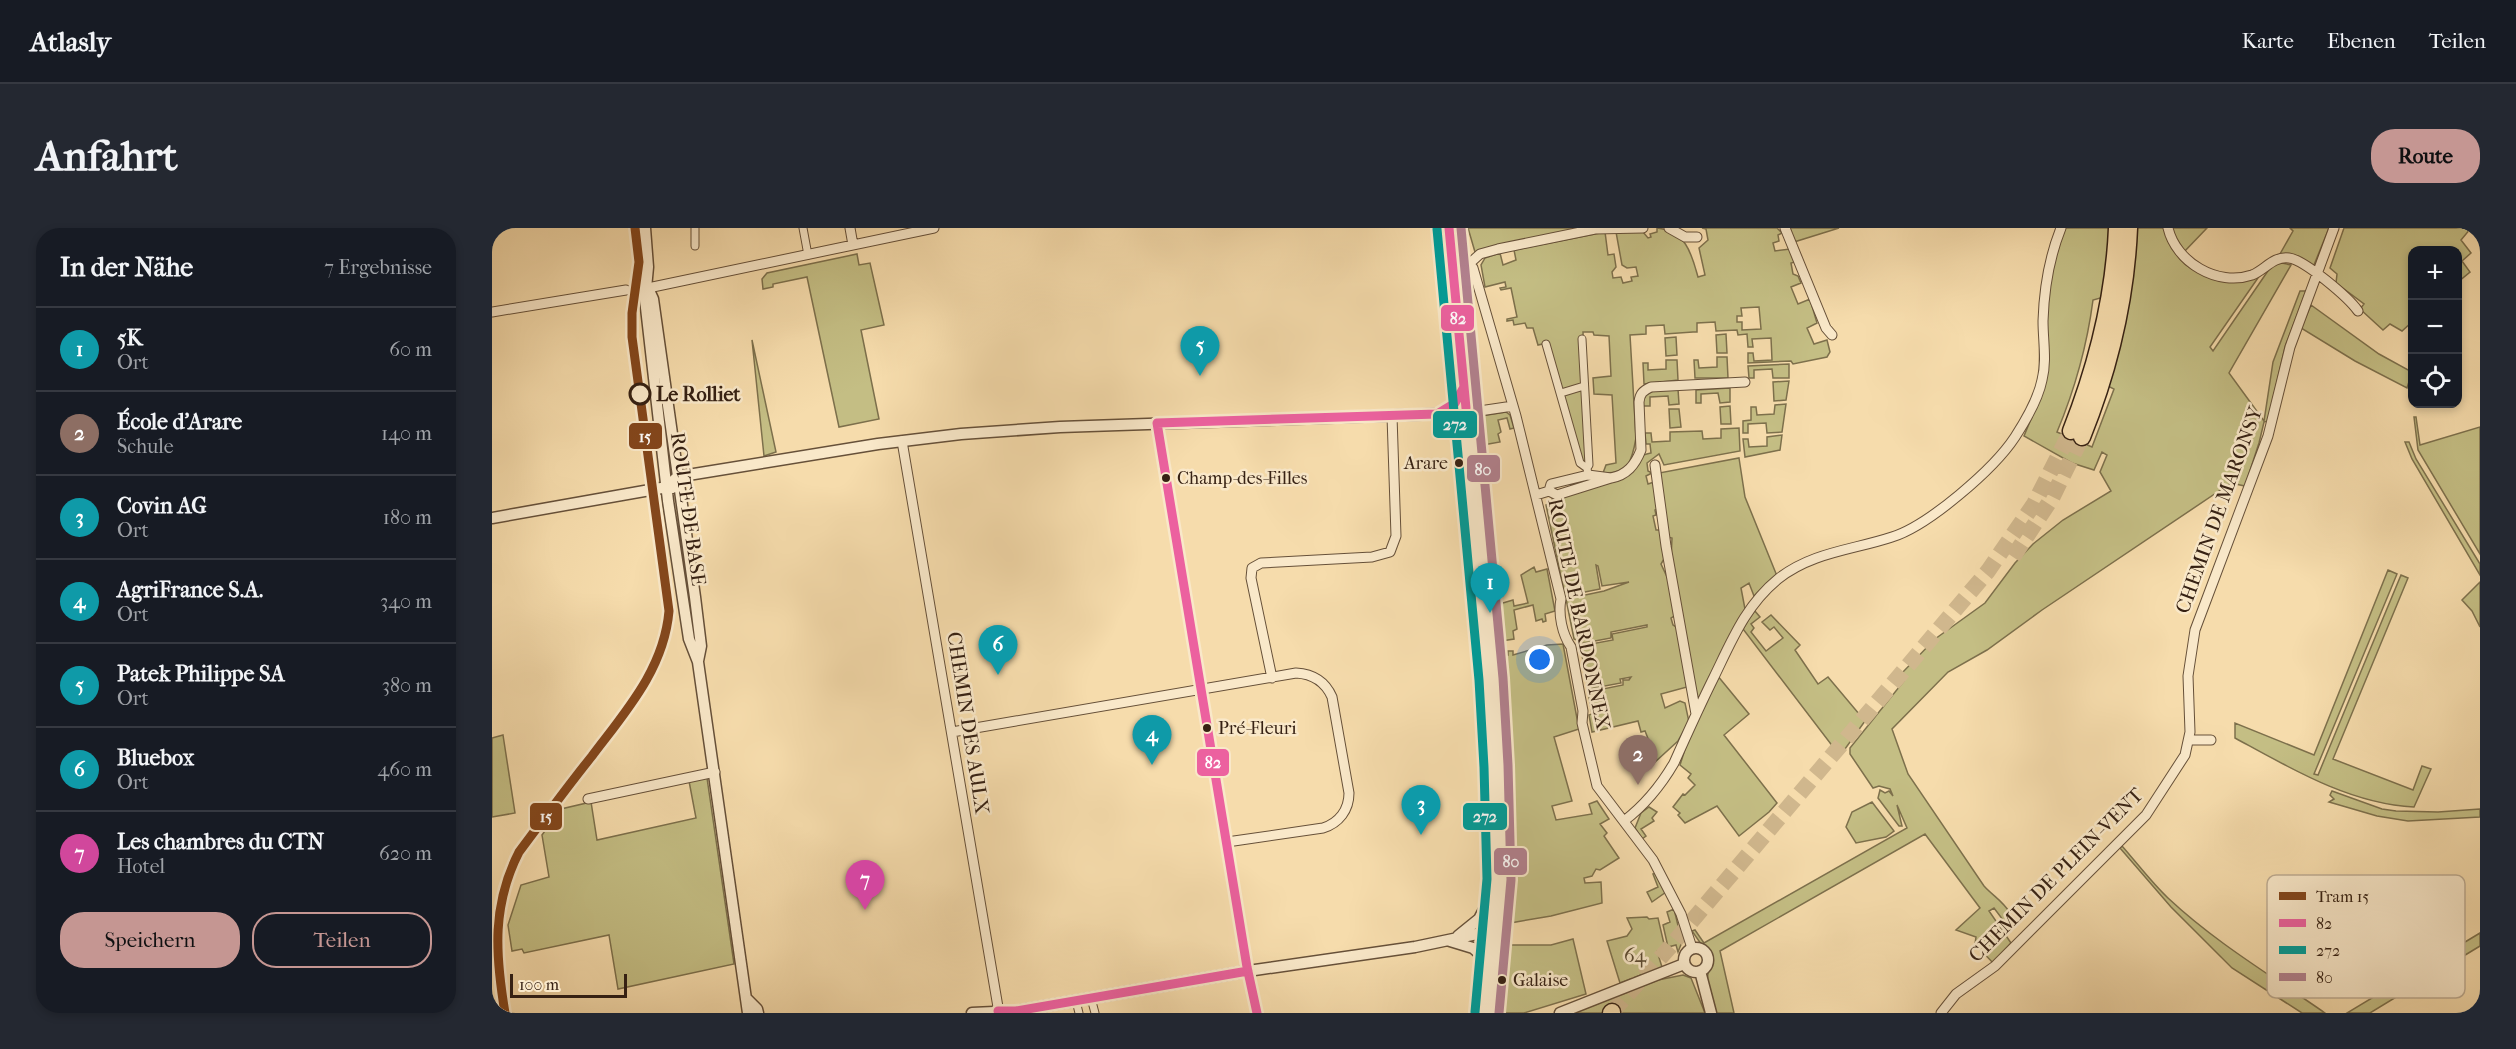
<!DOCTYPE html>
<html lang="de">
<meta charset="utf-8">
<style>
:root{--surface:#171b24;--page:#242831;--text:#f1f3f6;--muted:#9ea1a6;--line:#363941;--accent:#c59692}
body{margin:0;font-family:"IM FELL French Canon",serif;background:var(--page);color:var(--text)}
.controls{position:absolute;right:18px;top:18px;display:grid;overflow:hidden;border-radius:12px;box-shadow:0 3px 9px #0003}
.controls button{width:54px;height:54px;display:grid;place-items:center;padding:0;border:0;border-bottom:2px solid var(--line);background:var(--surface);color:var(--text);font:30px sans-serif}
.scale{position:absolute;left:18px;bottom:15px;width:117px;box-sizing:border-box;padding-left:6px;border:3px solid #362113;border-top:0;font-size:16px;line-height:21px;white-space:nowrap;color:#362113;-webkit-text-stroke:4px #f9e8c9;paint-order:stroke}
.you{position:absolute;left:1048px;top:432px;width:21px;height:21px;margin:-15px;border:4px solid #fff;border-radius:50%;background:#1a73e8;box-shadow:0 0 0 9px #1a73e833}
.badge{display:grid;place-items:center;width:39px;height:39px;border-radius:50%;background:var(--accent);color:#fff;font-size:20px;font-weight:700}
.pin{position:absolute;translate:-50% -50px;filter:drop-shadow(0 2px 3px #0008)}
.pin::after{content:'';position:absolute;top:32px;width:21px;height:18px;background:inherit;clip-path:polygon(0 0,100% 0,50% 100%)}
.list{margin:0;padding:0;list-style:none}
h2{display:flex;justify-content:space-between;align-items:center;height:78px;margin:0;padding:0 24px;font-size:26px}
h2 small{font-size:20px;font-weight:400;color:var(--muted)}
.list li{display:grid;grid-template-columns:39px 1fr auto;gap:18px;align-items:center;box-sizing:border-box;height:84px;padding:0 24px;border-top:2px solid var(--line)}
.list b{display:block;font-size:22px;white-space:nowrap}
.list p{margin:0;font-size:20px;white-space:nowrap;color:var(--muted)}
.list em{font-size:20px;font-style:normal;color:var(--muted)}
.actions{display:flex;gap:12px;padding:18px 24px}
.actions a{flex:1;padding:14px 0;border:2px solid var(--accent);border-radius:24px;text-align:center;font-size:21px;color:var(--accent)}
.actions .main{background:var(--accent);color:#111}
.icon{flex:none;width:33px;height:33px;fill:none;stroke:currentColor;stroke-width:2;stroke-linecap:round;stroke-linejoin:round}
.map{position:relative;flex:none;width:1988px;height:785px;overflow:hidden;border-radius:24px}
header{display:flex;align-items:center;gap:36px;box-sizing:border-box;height:84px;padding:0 30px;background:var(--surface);border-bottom:2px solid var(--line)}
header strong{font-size:28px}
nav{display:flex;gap:33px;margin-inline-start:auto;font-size:21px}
.intro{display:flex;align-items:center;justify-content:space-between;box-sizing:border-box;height:144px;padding:0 36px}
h1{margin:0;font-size:42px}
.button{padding:15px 27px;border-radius:24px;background:var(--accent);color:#111;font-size:21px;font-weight:700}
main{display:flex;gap:36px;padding:0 36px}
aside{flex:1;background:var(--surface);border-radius:24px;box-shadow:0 3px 9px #0003}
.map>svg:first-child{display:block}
.green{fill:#c4be84;stroke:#7d704c;stroke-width:1.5;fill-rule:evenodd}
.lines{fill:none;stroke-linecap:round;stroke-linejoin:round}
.motorway-tunnel{stroke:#d0b78d;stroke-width:16;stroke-dasharray:16 8;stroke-linecap:butt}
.pedestrian-casing{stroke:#665039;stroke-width:9}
.minor-casing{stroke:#665039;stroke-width:11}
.tertiary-casing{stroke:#665039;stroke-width:13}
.secondary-casing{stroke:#362113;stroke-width:14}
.motorway-casing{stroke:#362113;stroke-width:19}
.pedestrian{stroke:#f9e8c9;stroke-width:7}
.minor{stroke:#f9e8c9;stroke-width:9}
.tertiary{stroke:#f9e8c9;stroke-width:10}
.secondary{stroke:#f9e8c9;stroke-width:12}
.motorway{stroke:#f6dcac;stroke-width:16}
.bus-1-casing{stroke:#f9e8c9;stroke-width:14}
.bus-2-casing{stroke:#f9e8c9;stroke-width:14}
.bus-3-casing{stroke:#f9e8c9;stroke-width:14}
.bus-1{stroke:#ec619f;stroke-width:9}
.bus-2{stroke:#009c98;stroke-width:9}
.bus-3{stroke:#b2818f;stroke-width:9}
.tram-1-casing{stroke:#f9e8c9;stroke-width:14}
.tram-1{stroke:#84471c;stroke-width:9}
.stop-dot{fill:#f9e8c9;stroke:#362113;stroke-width:3}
.bus-dot{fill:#362113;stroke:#f9e8c9;stroke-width:2}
.labels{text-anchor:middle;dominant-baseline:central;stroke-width:5;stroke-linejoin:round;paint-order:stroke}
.bus-label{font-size:18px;fill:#362113;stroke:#f9e8c9;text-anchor:start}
.stop-label{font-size:20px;font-weight:bold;fill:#362113;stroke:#f9e8c9;text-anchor:start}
.street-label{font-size:20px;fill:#362113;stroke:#f9e8c9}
.park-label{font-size:20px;font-style:italic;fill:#5a482f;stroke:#f9e8c9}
.key{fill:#f9e8c9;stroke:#beac92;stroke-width:1.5}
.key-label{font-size:16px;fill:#362113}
.line-badge{stroke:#f9e8c9;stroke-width:2}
.badge-label{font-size:16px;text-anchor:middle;font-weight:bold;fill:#fff}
</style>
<header>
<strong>Atlasly</strong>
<nav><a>Karte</a><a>Ebenen</a><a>Teilen</a></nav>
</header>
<div class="intro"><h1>Anfahrt</h1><a class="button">Route</a></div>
<main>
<aside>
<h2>In der Nähe<small>7 Ergebnisse</small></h2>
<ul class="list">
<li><span class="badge" style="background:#0f9aa8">1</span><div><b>5K</b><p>Ort</p></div><em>60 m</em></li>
<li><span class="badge" style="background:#8d6e63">2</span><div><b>École d'Arare</b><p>Schule</p></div><em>140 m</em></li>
<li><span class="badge" style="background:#0f9aa8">3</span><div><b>Covin AG</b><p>Ort</p></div><em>180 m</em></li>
<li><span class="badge" style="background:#0f9aa8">4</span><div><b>AgriFrance S.A.</b><p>Ort</p></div><em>340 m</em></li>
<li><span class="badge" style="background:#0f9aa8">5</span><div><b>Patek Philippe SA</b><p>Ort</p></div><em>380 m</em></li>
<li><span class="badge" style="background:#0f9aa8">6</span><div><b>Bluebox</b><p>Ort</p></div><em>460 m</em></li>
<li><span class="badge" style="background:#d1479c">7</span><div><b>Les chambres du CTN</b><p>Hotel</p></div><em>620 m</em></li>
</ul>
<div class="actions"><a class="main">Speichern</a><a>Teilen</a></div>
</aside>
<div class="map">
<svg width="1988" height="785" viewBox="0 0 1988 785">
<rect width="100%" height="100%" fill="#f6dcac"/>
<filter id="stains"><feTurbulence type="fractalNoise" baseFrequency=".00333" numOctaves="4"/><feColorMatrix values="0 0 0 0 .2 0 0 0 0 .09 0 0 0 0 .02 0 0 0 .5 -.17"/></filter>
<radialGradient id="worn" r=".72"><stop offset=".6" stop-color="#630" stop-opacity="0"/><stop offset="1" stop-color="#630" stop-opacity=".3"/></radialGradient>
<!-- green -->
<path class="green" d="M976 0H1093L983 24Z
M1165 0C1195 3 1200 28 1206 49L1213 47 1207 20 1216 12 1214 1 1210 0H1285L1290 5 1286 7 1287 13 1281 15 1283 23 1298 21 1303 34 1299 35 1301 46 1306 48 1309 55 1299 59 1306 76 1318 71 1325 95 1315 100 1322 116 1335 112 1338 124 1335 129 1301 136 1299 133 1256 135V125H1261L1262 133 1280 132 1279 110 1260 111 1261 119H1256L1255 106 1246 107 1245 102 1224 103 1223 94 1205 95V104H1201L1173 106 1172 97 1154 98V106L1138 107 1144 210C1140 233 1137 246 1111 245L1114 237 1124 235 1120 167 1102 166 1101 150 1119 148 1117 108 1102 107 1101 104H1091L1095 234 1093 236 1089 233 1055 115 1046 117 1041 100H1035L1033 95 1022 97 1021 92 1015 93V91L1025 89 1019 60 1009 62 1008 60 1014 59 1013 54 993 59 989 37 993 30 1008 25 1011 37 1024 32 1022 22 1113 4 1116 27 1122 26 1124 39 1120 44 1121 50 1129 49 1131 55 1140 53 1139 49 1146 48 1144 39 1135 40 1130 37 1124 4H1151L1156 10 1159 9 1158 6 1165 4ZM1267 79 1269 101 1250 102V94H1245V88H1250L1249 80Z
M1297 0H1347L1302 14Z
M1573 0H1619L1612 69 1601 72C1595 118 1583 161 1565 204L1600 219 1622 161 1616 158 1633 94 1645 0H1673C1687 55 1722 48 1768 47L1718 119 1721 123 1780 37 1790 35 1799 37 1737 145 1772 193 1781 134 1808 63H1814L1793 119 1776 193 1772 194 1767 215 1753 258 1739 255 1550 382 1495 422 1456 444 1400 501 1416 546 1492 658C1501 668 1511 673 1518 685L1514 696 1502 680 1497 683 1519 715 1501 735 1483 716 1484 709 1464 702 1488 680 1433 606 1228 723 1242 785H1223L1215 754 1218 729 1200 703 1203 702 1212 715 1415 600 1405 577 1410 598H1407L1386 570 1388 562 1393 565 1397 563 1401 568 1398 561 1387 558 1381 560 1358 526V520L1412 453 1408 447 1443 411 1493 375 1523 335 1541 316 1571 292 1619 263 1608 244 1615 227 1610 224 1602 242 1580 235 1532 208 1553 157 1554 97 1557 49Z
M1678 0H1715L1691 25Z
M1798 0H1837L1822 37C1811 38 1799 27 1788 26L1801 3Z
M1852 0H1979L1969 12 1979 25 1970 33 1978 44 1966 54V22H1920V94L1910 103 1898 96 1891 102 1868 81 1872 76 1844 55 1845 46 1838 40Z
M365 26 367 37 378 35 392 97 369 102 387 191 347 199 315 49 281 56V59L271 61 270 51 275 45Z
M971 41 977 45 980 56 970 58 968 43Z
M1819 77 1887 126 1920 144 1915 160 1863 133 1809 100Z
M1234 106 1235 125H1225L1224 107Z
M1184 109 1185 127 1174 128 1173 110Z
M260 112 284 224 272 228Z
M1225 129H1235L1236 150H1203L1202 132H1206L1207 140 1225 139Z
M1174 132H1185L1186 152 1152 156 1151 135H1156V142L1174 141Z
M1297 136V150H1281L1280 141 1262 142V150H1257L1256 138Z
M1297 153 1294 172 1282 173 1281 154Z
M1238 160V174L1228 175 1226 165 1209 166V175H1204V162Z
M1186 161 1187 176 1177 177 1176 168 1158 169V178H1150C1150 159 1172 162 1186 161Z
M1294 176 1290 204 1275 205 1274 195 1256 196V205H1251V193L1259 192V179H1264L1265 187 1282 186 1283 177Z
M1238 178 1239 196H1229L1228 179Z
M1177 181H1187L1189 199 1178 200Z
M1014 184 1018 187 1022 200 1018 201 1015 190 1006 192 1009 204 1006 206 1008 214 985 218 983 189Z
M1922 189H1924L1928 217 1988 199V326L1926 222Z
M1247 200 1248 223 1172 237 1167 226 1155 235 1156 243 1160 245 1154 248 1156 256 1162 254 1166 281 1163 282 1164 287 1161 288 1164 302H1168L1172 331 1169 336 1176 351 1184 387 1179 390 1181 397 1186 400 1195 459 1169 466 1173 480 1188 473 1193 475 1197 494 1186 513 1163 534 1156 518 1157 513 1153 503 1149 504 1146 493 1100 504 1097 487 1100 486 1096 464 1131 457V452H1137L1139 449 1128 451 1129 455 1097 461 1088 418 1121 412 1120 406 1155 399V397L1119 404V410L1087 416V413L1082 411 1074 371 1112 363 1137 354 1110 358 1106 338 1104 337 1108 361 1073 368 1054 277 1061 274 1060 271 1128 252 1151 227 1159 225 1158 216H1154L1153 205H1159L1160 214 1178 213V204L1210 203 1211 211 1229 210V201Z
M1290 207 1288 222 1253 229 1251 211H1256L1257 219 1275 218V209Z
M1913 214H1917L1924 231 1988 336V347L1920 231Z
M1247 230 1253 269 1285 348 1262 368 1257 355 1249 360 1253 381 1206 475 1179 331 1180 310 1175 309 1167 245Z
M1042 339 1044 344 1055 341 1063 383 1053 386 1054 393 1051 394 1050 391 1044 393 1041 377 1022 382 1025 401 1021 403 1022 411 1003 414 999 384 1005 382 1004 377 1021 372 1022 378 1036 375 1029 347Z
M1896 342 1905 346 1822 546 1826 547 1909 347 1916 350 1841 531 1921 562 1930 538 1939 541 1922 579C1858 576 1798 540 1743 510V495L1822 527Z
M1988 354V399L1980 383 1970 372Z
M1262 382 1268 389 1259 396 1262 400 1259 404 1274 423 1291 410 1282 399 1278 402 1270 394 1279 387 1308 417 1303 422 1326 456 1336 449 1373 493 1348 528 1251 401Z
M1071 416 1087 501 1062 509 1080 573 1060 578 1064 592 1100 586 1097 576 1105 573 1117 591 1108 596 1115 605 1112 608 1127 630 1108 642 1104 641 1100 648 1092 650 1093 655 1109 654 1110 675 1059 688 1018 695 1020 671 1005 429 1016 427V423H1021V427L1055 417Z
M1225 447 1257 486 1232 507 1285 575 1277 584 1247 608 1225 578 1193 595 1186 587 1188 585 1181 579 1191 566 1193 567 1203 557 1196 550 1199 546 1188 537 1195 515Z
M11 507 23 585 0 589V510Z
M215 550 242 736 126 761 117 707 32 725 30 721 20 723 16 697 29 657 57 649 50 607 69 581 99 574 105 612 204 590 197 553Z
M1840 563 1890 581 1904 583 1946 584 1988 581V589L1916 593 1885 588 1837 574 1842 571 1838 567Z
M1380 574 1402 603 1394 609 1364 615 1354 599 1360 584Z
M1157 579 1165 584 1160 590 1162 593 1149 601 1154 608 1150 611 1143 600 1149 585Z
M1630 618C1645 635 1660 655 1676 670 1724 715 1780 748 1833 785H1810L1740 740 1679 679 1628 620Z
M1165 645 1174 664 1160 674 1155 664 1166 659 1161 646Z
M1182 681 1190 714 1186 724 1184 717 1176 719 1171 697 1178 694 1175 684Z
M1155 689 1157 691 1166 690 1173 720 1165 723 1170 739 1128 755 1115 713 1135 708 1140 701 1135 690Z
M1988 705V718L1878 785H1855Z
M1081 711 1094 766 1032 785H1009L1016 717H1059Z
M1191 747 1199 750 1213 785H1123L1116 779 1111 785H1082L1166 752Z"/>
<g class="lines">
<!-- motorway-tunnel -->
<path class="motorway-tunnel" d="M1521 329 1560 270 1590 209
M1120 784 1177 720 1496 343 1542 276 1579 203"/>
<!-- pedestrian casing -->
<g class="pedestrian-casing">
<path id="pedestrian" d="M203 0V18
M311 0 316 27
M1090 111 1097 237 1095 240
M1054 116 1088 235 1095 240 1096 247
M1069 165 1092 158
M599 770 603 785
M584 773 587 785"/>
</g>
<!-- minor casing -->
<g class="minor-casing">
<path id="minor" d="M358 0 361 17
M1177 0 1193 9H1205
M1293 0 1334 100 1340 107
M1676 0C1684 34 1725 59 1760 47 1773 42 1781 28 1797 30 1813 32 1857 70 1866 83
M962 30 977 36 981 40 1024 188 1069 371C1066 386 1070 406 1079 419L1091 483 1090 495 1105 558 1161 632 1189 686 1200 720
M977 36 988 26 1006 21 1103 1 1151 0
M156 60 442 0
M0 84 134 62
M974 185 1021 178
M665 195 755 739 765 785
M410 213 507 785
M1163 237 1174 318 1204 486
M1119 250C1135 247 1143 237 1149 222L1147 174C1148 165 1151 163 1159 159L1253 154
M1044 267 1057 263 1059 256 1096 247 1119 250 1065 267 1057 263
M780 450 759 350 760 340 769 335 880 329 898 324 904 308 900 188
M460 504 804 445C821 446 833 453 840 469L857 565C857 582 847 595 831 600L735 614
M1697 512H1719
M96 571 223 544
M1132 593C1153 577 1168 559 1182 535 1195 506 1208 477 1222 449 1240 412 1254 377 1286 351 1320 324 1361 322 1400 309 1436 298 1502 241 1523 209 1534 192 1546 172 1550 152 1555 133 1551 113 1551 93 1552 61 1557 30 1569 0
M1449 785 1464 766 1503 738 1654 587 1693 527 1698 504 1696 448 1703 402 1776 208 1798 119 1842 0"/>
</g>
<!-- tertiary casing -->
<g class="tertiary-casing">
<path id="tertiary" d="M153 0 156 39 153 71 176 273 197 411 206 434 256 785
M156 60 161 71 203 369 209 418 206 433
M949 185 963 175 972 159
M175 259 185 249 196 247 386 216 469 206 568 199 974 185
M0 290 175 259 180 260
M966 708 987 691 1005 657
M958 713 981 720 1000 737
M1192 732a12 12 0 1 1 24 0a12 12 0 1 1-24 0Z
M1208 743 1219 785
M254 770 265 781 266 785
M480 785 524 783 756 743 923 719 1004 702
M1068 785 1192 736"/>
</g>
<!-- secondary casing -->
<g class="secondary-casing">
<path id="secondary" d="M957 0 999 451 1004 538 1007 651 995 785"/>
</g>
<!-- motorway casing -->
<g class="motorway-casing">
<path id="motorway" d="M1579 203C1605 137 1622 71 1625 0
M1590 209C1617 142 1634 72 1637 0
M1119 785 1120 784"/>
</g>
<!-- pedestrian -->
<use href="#pedestrian" class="pedestrian"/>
<!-- minor -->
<use href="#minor" class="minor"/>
<!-- tertiary -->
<use href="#tertiary" class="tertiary"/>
<!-- secondary -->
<use href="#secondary" class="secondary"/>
<!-- motorway -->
<use href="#motorway" class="motorway"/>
<!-- bus-1 casing -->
<g class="bus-1-casing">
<path id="bus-1" d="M957 0 974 180
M665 195 755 739 765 785
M665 195 945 186 963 175 972 159
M506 783H524L756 743"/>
</g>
<!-- bus-2 casing -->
<g class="bus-2-casing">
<path id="bus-2" d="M945 1 987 452 992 539 995 651 983 784"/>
</g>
<!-- bus-3 casing -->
<g class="bus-3-casing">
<path id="bus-3" d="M969 0 1011 450 1016 537 1019 652 1007 785"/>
</g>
<!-- bus-1 -->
<use href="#bus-1" class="bus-1"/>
<!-- bus-2 -->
<use href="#bus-2" class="bus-2"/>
<!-- bus-3 -->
<use href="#bus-3" class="bus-3"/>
<!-- tram-1 casing -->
<g class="tram-1-casing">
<path id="tram-1" d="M13 785C3 725 0 677 27 624 51 592 75 559 100 528 134 483 172 441 177 383L140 109V85L147 34 143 0"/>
</g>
<!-- tram-1 -->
<use href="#tram-1" class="tram-1"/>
</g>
<!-- markers -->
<circle class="stop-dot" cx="148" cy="166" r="10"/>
<g class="bus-dot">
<circle cx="967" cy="235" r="5"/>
<circle cx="674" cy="250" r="5"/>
<circle cx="715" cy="500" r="5"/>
<circle cx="1010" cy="752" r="5"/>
</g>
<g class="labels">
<!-- bus labels -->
<g class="bus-label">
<text x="956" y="235" text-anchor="end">Arare</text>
<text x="685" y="250">Champ-des-Filles</text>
<text x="726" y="500">Pré-Fleuri</text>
<text x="1021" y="752">Galaise</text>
</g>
<!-- stop labels -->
<g class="stop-label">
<text x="164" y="166">Le Rolliet</text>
</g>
<!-- street labels -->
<g class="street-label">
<text transform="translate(196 281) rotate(82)">ROUTE DE BASE</text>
<text transform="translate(1727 282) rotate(-70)">CHEMIN DE MARONSY</text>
<text transform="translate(1087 386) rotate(78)">ROUTE DE BARDONNEX</text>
<text transform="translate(476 495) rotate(81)">CHEMIN DES AULX</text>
<text transform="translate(1564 647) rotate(-45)">CHEMIN DE PLEIN-VENT</text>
</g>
<!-- park labels -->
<g class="park-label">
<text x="1143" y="727">64</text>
</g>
</g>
<!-- legend -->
<rect x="1775" y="647" width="198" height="123" rx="9" class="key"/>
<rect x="1787" y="664" width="27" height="8" fill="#84471c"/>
<rect x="1787" y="691" width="27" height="8" fill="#ec619f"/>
<rect x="1787" y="718" width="27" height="8" fill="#009c98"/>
<rect x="1787" y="745" width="27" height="8" fill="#b2818f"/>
<g class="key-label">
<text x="1824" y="674">Tram 15</text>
<text x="1824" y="701">82</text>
<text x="1824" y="728">272</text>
<text x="1824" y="755">80</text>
</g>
<g class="line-badge">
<rect x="948" y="76" width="35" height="28" rx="6" fill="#ec619f"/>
<rect x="940" y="182" width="46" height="29" rx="6" fill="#009c98"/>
<rect x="136" y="194" width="35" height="28" rx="6" fill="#84471c"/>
<rect x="974" y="226" width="35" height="29" rx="6" fill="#b2818f"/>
<rect x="704" y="520" width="34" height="29" rx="6" fill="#ec619f"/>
<rect x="37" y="574" width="34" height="29" rx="6" fill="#84471c"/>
<rect x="970" y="574" width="46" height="29" rx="6" fill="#009c98"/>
<rect x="1001" y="619" width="35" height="29" rx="6" fill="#b2818f"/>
</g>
<g class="badge-label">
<text x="966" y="96">82</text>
<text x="963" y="202">272</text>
<text x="153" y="214">15</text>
<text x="991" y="247">80</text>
<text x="721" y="540">82</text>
<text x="54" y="594">15</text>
<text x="993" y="594">272</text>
<text x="1019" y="639">80</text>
</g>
<rect width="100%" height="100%" filter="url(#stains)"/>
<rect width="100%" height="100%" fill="url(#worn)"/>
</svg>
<div class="controls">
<button>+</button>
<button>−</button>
<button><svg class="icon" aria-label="locate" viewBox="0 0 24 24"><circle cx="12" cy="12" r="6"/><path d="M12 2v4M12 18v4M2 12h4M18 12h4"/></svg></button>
</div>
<div class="scale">100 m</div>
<div class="you"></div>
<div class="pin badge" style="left:998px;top:385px;background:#0f9aa8">1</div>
<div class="pin badge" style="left:1146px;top:557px;background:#8d6e63">2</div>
<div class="pin badge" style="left:929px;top:607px;background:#0f9aa8">3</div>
<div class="pin badge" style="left:660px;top:537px;background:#0f9aa8">4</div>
<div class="pin badge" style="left:708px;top:148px;background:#0f9aa8">5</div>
<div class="pin badge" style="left:506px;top:447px;background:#0f9aa8">6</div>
<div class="pin badge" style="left:373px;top:682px;background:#d1479c">7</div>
</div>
</main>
